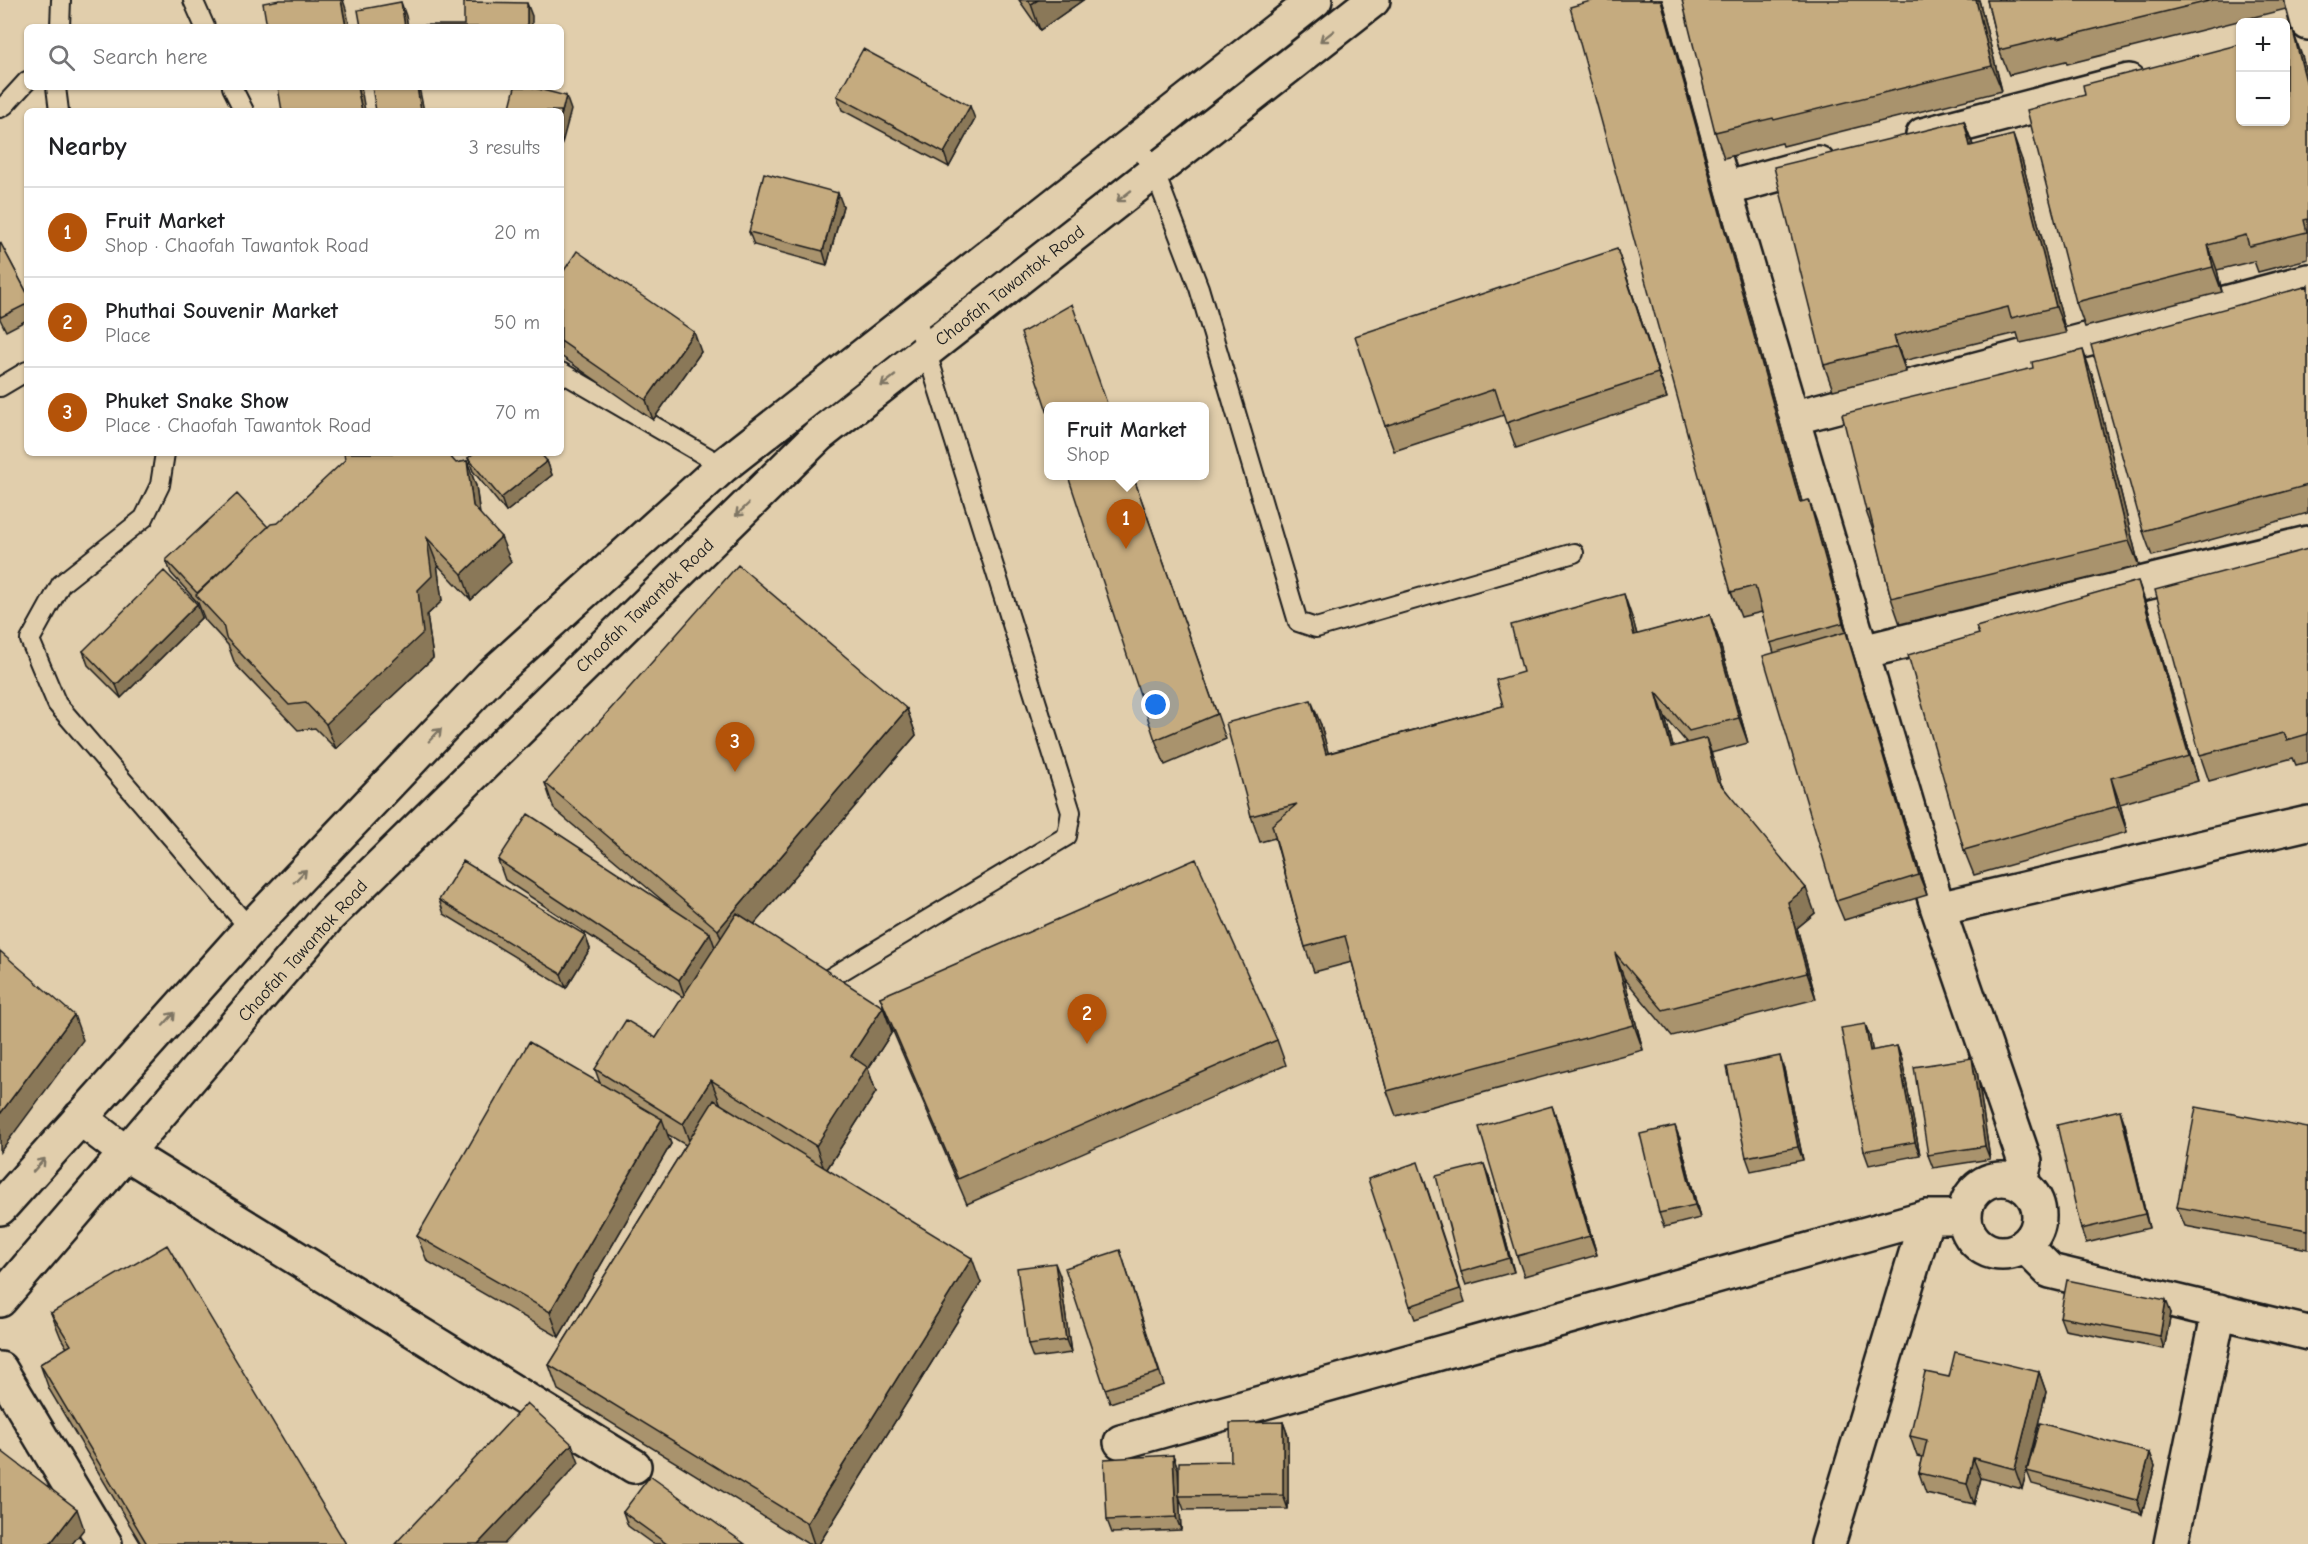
<!DOCTYPE html>
<meta charset="utf-8">
<style>
:root{--surface:#fff;--page:#f6f6f6;--text:#202124;--muted:#757577;--line:#e0e0e0;--accent:#b45309}
body{margin:0;font-family:"Comic Neue",sans-serif;background:var(--page);color:var(--text)}
.controls{position:absolute;right:18px;top:18px;display:grid;overflow:hidden;border-radius:9px;box-shadow:0 2px 4px #0004}
.controls button{width:54px;height:54px;display:grid;place-items:center;padding:0;border:0;border-bottom:2px solid var(--line);background:var(--surface);color:var(--text);font:30px sans-serif}
.you{position:absolute;left:1156px;top:705px;width:21px;height:21px;margin:-15px;border:4px solid #fff;border-radius:50%;background:#1a73e8;box-shadow:0 0 0 9px #1a73e833}
.badge{display:grid;place-items:center;width:39px;height:39px;border-radius:50%;background:var(--accent);color:#fff;font-size:20px;font-weight:700}
.pin{position:absolute;translate:-50% -50px;filter:drop-shadow(0 2px 3px #0008)}
.pin::after{content:'';position:absolute;top:32px;width:21px;height:18px;background:inherit;clip-path:polygon(0 0,100% 0,50% 100%)}
.popup{position:absolute;left:1044px;top:402px;width:165px;height:78px;box-sizing:border-box;display:grid;place-content:center;border-radius:9px;background:var(--surface);filter:drop-shadow(0 2px 4px #0005);font-size:20px;white-space:nowrap;color:var(--muted)}
.popup b{font-size:22px;color:var(--text)}
.popup::after{content:'';position:absolute;left:50%;top:100%;margin-left:-12px;border:12px solid transparent;border-top-color:var(--surface)}
.list{margin:0;padding:0;list-style:none}
h2{display:flex;justify-content:space-between;align-items:center;height:78px;margin:0;padding:0 24px;font-size:26px}
h2 small{font-size:20px;font-weight:400;color:var(--muted)}
.list li{display:grid;grid-template-columns:39px 1fr auto;gap:18px;align-items:center;box-sizing:border-box;height:90px;padding:0 24px;border-top:2px solid var(--line)}
.list b{display:block;font-size:22px;white-space:nowrap}
.list p{margin:0;font-size:20px;white-space:nowrap;color:var(--muted)}
.list em{font-size:20px;font-style:normal;color:var(--muted)}
.icon{flex:none;width:33px;height:33px;fill:none;stroke:currentColor;stroke-width:2;stroke-linecap:round;stroke-linejoin:round}
.map{position:relative;flex:none;width:2308px;height:1544px;overflow:hidden}
.search{position:absolute;background:var(--surface);box-shadow:0 2px 4px #0004;left:24px;top:24px;width:540px;height:66px;display:flex;align-items:center;gap:15px;box-sizing:border-box;padding:0 21px;border-radius:9px;color:var(--muted);font-size:22px}
.panel{position:absolute;background:var(--surface);box-shadow:0 2px 4px #0004;left:24px;top:108px;width:540px;height:348px;border-radius:9px}
.map>svg:first-child{display:block}
.lines{fill:none;stroke-linecap:round;stroke-linejoin:round}
.lane-casing{stroke:#1c1c1c;stroke-width:22}
.street-casing{stroke:#1c1c1c;stroke-width:38}
.secondary-casing{stroke:#1c1c1c;stroke-width:38}
.lane{stroke:#e1ceac;stroke-width:18}
.street{stroke:#e1ceac;stroke-width:33}
.secondary{stroke:#e1ceac;stroke-width:33}
.wall{fill:#a9936d;stroke:#1c1c1c;stroke-width:1.5;fill-rule:evenodd}
.shaded-wall{fill:#8a7859;stroke:#1c1c1c;stroke-width:1.5}
.building{fill:#c5ab7f;stroke:#1c1c1c;stroke-width:1.5}
.oneway{stroke:#7e7564}
.labels{text-anchor:middle;dominant-baseline:central;stroke-width:4.5;stroke-linejoin:round;paint-order:stroke}
.street-label{font-size:18px;fill:#1c1c1c;stroke:#e1ceac}
</style>
<div class="map">
<svg width="2308" height="1544" viewBox="0 0 2308 1544">
<rect width="100%" height="100%" fill="#e1ceac"/>
<filter id="ink" filterUnits="userSpaceOnUse"><feTurbulence type="fractalNoise" baseFrequency=".0167" numOctaves="2"/><feDisplacementMap in="SourceGraphic" scale="12" xChannelSelector="R" yChannelSelector="G"/><feConvolveMatrix kernelMatrix="1 2 1 2 8 2 1 2 1" color-interpolation-filters="sRGB"/></filter>
<g filter="url(#ink)">
<g class="lines">
<!-- lane casing -->
<g class="lane-casing">
<path id="lane" d="M193 0 205 27
M60 27 61 0
M56 87 59 111
M232 87 244 111
M0 108 5 105 27 81
M1136 140 1155 173 1199 288 1298 622 1316 628 1574 553
M561 372 723 466
M0 387 27 371
M165 453 160 485 144 518 61 584 30 640 57 704 250 929
M825 981 1067 836 1071 812 915 315"/>
</g>
<!-- street casing -->
<g class="street-casing">
<path id="street" d="M1668 0 1938 909 2025 1162 2020 1182
M2302 0 2308 23
M1923 135 2129 81
M1725 189 1818 163
M1792 418 2308 281
M1862 652 2308 543
M1938 909 2308 823
M80 1118 126 1153 634 1466
M1965 1216a37 37 0 1 1 74 0a37 37 0 1 1-74 0Z
M2025 1246 2050 1271 2308 1333
M0 1369 105 1544
M1121 1442 1927 1217H1964
M1828 1544 1927 1217
M2171 1544 2219 1311"/>
</g>
<!-- secondary casing -->
<g class="secondary-casing">
<path id="secondary" d="M0 1208 250 929 491 676 723 466 1315 0
M0 1300 329 916 819 435 1373 0"/>
</g>
<!-- lane -->
<use href="#lane" class="lane"/>
<!-- street -->
<use href="#street" class="street"/>
<!-- secondary -->
<use href="#secondary" class="secondary"/>
</g>
<!-- wall -->
<path class="wall" d="M1019 0H1083L1040 30Z
M1594 0H1662L1802 502 1818 525 1850 643 1927 895 1844 920 1836 901 1774 653 1762 612 1741 617 1731 592Z
M1979 0 2002 91 1783 146 1782 143 1724 158 1715 132Z
M1987 0H2284L2286 9 2067 64 2066 61 2009 75 1999 50Z
M2302 56 2308 79V259L2258 272 2254 261 2217 270 2222 292 2085 327 2076 302 2085 95Z
M837 96 975 119 949 167 842 110Z
M1964 121 1973 145 2022 160 2066 333 2020 343 2017 333 1903 361 1906 372 1833 390 1824 365Z
M843 206 827 265 754 245 749 232Z
M0 242 27 293V320L6 331 0 319Z
M561 275 701 352 653 420 561 356Z
M1626 275 1667 398 1516 448 1504 415 1394 451 1385 426Z
M2308 286V513L2152 556 2143 531Z
M2092 375 2139 566 1900 624 1891 598 1876 536H1875L1866 511Z
M468 458 547 461 552 475 506 512 473 471Z
M467 461 476 486 480 514 511 562 471 600 437 564 442 601 427 615 433 658 336 749 315 728 298 730 235 664 228 645 205 620 198 603 171 573 166 560 268 527 456 463Z
M1133 476 1226 739 1165 765 1155 740Z
M2308 549V762L2296 765 2293 758 2209 781 2200 755Z
M2147 606 2198 781 2120 804 2127 832 1974 875 1964 850Z
M1710 615 1719 640 1748 743 1711 753 1721 784 1815 913 1797 928 1816 999 1672 1036 1624 978 1643 1050 1396 1116 1387 1091 1352 962 1314 972 1305 947 1275 838 1260 842 1251 816 1321 725 1328 753 1503 706 1523 672 1633 620 1637 635ZM1665 717 1687 743 1673 747Z
M202 617 121 698 88 665 83 651Z
M907 709 916 735 754 924 892 1032 868 1069 876 1092 827 1169 981 1283 819 1544H808L558 1390 549 1365 686 1145 667 1134 671 1144 559 1337 427 1261 417 1236 600 1083 595 1069 656 1038 683 997 505 880 498 860 669 906 554 809 545 783Z
M439 900 585 935 590 949 566 988 444 914Z
M880 997 1277 1040 1286 1065 967 1204 889 1022Z
M1865 1024 1870 1037 1872 1051 1897 1046 1902 1060 1920 1155 1869 1165 1864 1151Z
M1972 1058 1977 1071 1990 1159 1933 1168 1928 1155Z
M1784 1069 1803 1160 1751 1171 1746 1157Z
M2125 1124 2149 1228 2086 1243 2081 1229Z
M1559 1126 1597 1255 1524 1276 1517 1256Z
M2308 1128V1249L2185 1226 2177 1207Z
M1680 1139 1700 1218 1664 1227 1659 1213Z
M1423 1176 1465 1302 1415 1319 1410 1306Z
M1489 1177 1514 1272 1466 1285 1461 1272Z
M1120 1250 1164 1385 1110 1403 1105 1389Z
M1060 1276 1071 1353 1033 1358 1028 1345Z
M51 1313 346 1544H141L49 1389 40 1364 67 1348 61 1338Z
M2171 1313 2164 1349 2065 1330 2060 1317Z
M2039 1372 2046 1392 2022 1489 1981 1478 1974 1504 1926 1493 1919 1473 1923 1457 1917 1456 1910 1436 1949 1377Z
M1283 1422 1288 1436V1509L1184 1510 1179 1496 1231 1461Z
M2150 1453 2155 1466 2142 1514 2032 1484 2027 1471Z
M1173 1455 1178 1469 1181 1530 1112 1533 1107 1520Z
M623 1512 745 1544H653L628 1526Z"/>
<!-- shaded-wall -->
<path class="shaded-wall" d="M341 0H343L346 9 350 27H346Z
M1038 0H1083L1040 30 1031 4Z
M1661 0H1662L1665 9 1809 527 1800 502Z
M1976 0H1979L2002 91 1992 66Z
M401 2 406 16 408 27H405Z
M527 3 532 16V27H527Z
M2293 31 2302 56 2308 79V89Z
M357 87H361L365 111H362Z
M417 87H419L424 111H421Z
M566 96 571 110 561 147V116Z
M970 106 975 119 949 167 944 153Z
M1964 121 1973 146H1970Z
M2013 135 2022 160 2066 333 2056 307Z
M838 193 843 206 827 265 823 251Z
M2208 245 2217 270 2222 292 2213 267Z
M1617 249 1626 275 1667 398 1658 373Z
M694 332 701 352 653 420 646 400Z
M1894 336 1903 361 1906 372 1897 347Z
M2083 350 2092 375 2139 566 2129 541Z
M467 461 476 486 482 532 473 506Z
M547 461 552 475 506 512 501 498Z
M1809 500 1818 525 1850 643 1927 895 1919 875 1848 639 1843 623Z
M501 537 511 562 471 600 462 574Z
M427 538 437 564 442 601 427 615 433 658 336 749 326 724 418 590Z
M2138 581 2147 606 2198 781 2189 756Z
M1624 594 1633 620 1644 661 1634 635Z
M197 604 202 617 121 698 116 685Z
M1710 615 1719 640 1748 743 1739 718Z
M1656 692 1665 717 1680 772 1671 747Z
M1311 700 1321 725 1335 779 1326 754Z
M907 709 916 735 727 956 718 930Z
M1706 738 1715 763 1727 806 1717 780Z
M2111 778 2120 804 2127 832 2118 806Z
M1806 888 1815 913 1797 928 1816 999 1807 973 1788 902Z
M710 933 717 953 686 1000 679 980Z
M585 935 590 949 566 988 561 974Z
M1615 953 1624 978 1643 1050 1634 1025Z
M883 1007 892 1032 868 1069 876 1092 825 1172 816 1146 851 1056Z
M74 1015 83 1040 0 1152V1114Z
M1865 1024 1870 1037 1875 1065 1870 1051Z
M1897 1046 1902 1060 1920 1155 1915 1142Z
M1780 1056 1784 1069 1803 1160 1798 1147Z
M1972 1058 1977 1071 1990 1159 1985 1146Z
M711 1080 721 1105 692 1149 683 1124Z
M1552 1106 1559 1126 1597 1255 1590 1236Z
M2120 1110 2125 1124 2149 1228 2145 1214Z
M662 1119 671 1144 559 1337 550 1312Z
M1675 1126 1680 1139 1700 1218 1695 1205Z
M1484 1164 1489 1177 1514 1272 1509 1258Z
M972 1258 981 1283 819 1544H814L807 1523Z
M1055 1263 1060 1276 1071 1353 1066 1340Z
M2166 1300 2171 1313 2164 1349 2160 1336Z
M2039 1372 2046 1392 2022 1489 2015 1469Z
M1283 1422 1288 1436V1509L1283 1495Z
M572 1444 579 1463 504 1544H478Z
M2150 1453 2155 1466 2142 1514 2137 1500Z
M1173 1455 1178 1469 1181 1530 1176 1517Z
M1973 1458 1981 1478 1974 1504 1967 1484Z
M77 1509 84 1529 72 1544H50Z"/>
<!-- building -->
<path class="building" d="M280 0H341L346 27H267L263 3Z
M1028 0H1038L1031 4Z
M1594 0H1661L1800 502 1809 500 1843 623 1770 643 1755 586 1731 592 1570 7Z
M1682 0H1976L1992 66 1774 120 1773 118 1715 132Z
M1987 0H2213L2058 38V36L1999 50Z
M401 2 405 27H361L358 10Z
M464 2 527 3V27H425V25H464Z
M2293 31 2308 89V219L2304 220 2307 232 2249 246 2246 235 2208 245 2213 267 2076 302 2027 110 2085 95 2083 85 2241 44V122H2286V33Z
M863 49 970 106 944 153 837 96Z
M278 87H357L362 111H282Z
M372 87H417L421 111H376Z
M515 87H531L566 96 561 116V111H509Z
M1964 121 1970 146 2013 135 2056 307 2011 318 2008 307 1894 336 1897 347 1824 365 1774 167Z
M764 173 838 193 823 251 749 232Z
M0 242 27 293V304L1 317 0 315Z
M1617 249 1658 373 1506 423 1495 389 1385 426 1355 336Z
M577 251 694 332 646 400 561 341V275Z
M2308 286V485L2143 531 2091 345Z
M1072 304 1108 406H1048V414L1021 333Z
M2083 350 2129 541 1891 598 1869 510 1866 511 1842 414 2033 368 2032 362Z
M344 453H447L456 463 467 461 473 506 501 537 462 574 427 538 432 576 418 590 423 633 326 724 306 703 289 705 226 638 223 624 196 595 271 524 278 523 345 460Z
M474 453H540L547 461 501 498 468 458Z
M1068 476H1133L1217 714 1155 740Z
M237 494 268 527 197 593 166 560Z
M2308 549V734L2287 740 2284 733 2200 755 2155 590Z
M738 565 907 709 718 930 545 783Z
M164 571 197 604 116 685 83 651Z
M2138 581 2189 756 2111 778 2118 806 1964 850 1908 655 1979 634 1976 627Z
M1624 594 1634 635 1710 615 1739 718 1689 731 1656 692 1671 747 1706 738 1717 780 1806 888 1788 902 1807 973 1663 1010 1615 953 1634 1025 1387 1091 1345 936 1305 947 1272 825 1297 804 1251 816 1226 723 1311 700 1326 754 1503 706 1496 680 1523 672 1511 625Z
M1846 632 1919 875 1836 901 1763 656Z
M528 814 710 933 679 980 498 860Z
M1196 859 1277 1040 958 1179 880 997Z
M463 861 585 935 561 974 439 900Z
M737 913 883 1007 851 1056 867 1067 816 1146 711 1080 683 1124 595 1069 626 1020 656 1038Z
M0 951 74 1015 0 1114Z
M1865 1024 1870 1051 1897 1046 1915 1142 1864 1151 1841 1028Z
M529 1042 662 1119 550 1312 417 1236Z
M1780 1056 1798 1147 1746 1157 1727 1067Z
M1972 1058 1985 1146 1928 1155 1914 1067Z
M714 1100 972 1258 807 1523 549 1365Z
M1552 1106 1590 1236 1517 1256 1479 1127Z
M2196 1107 2308 1128V1230L2177 1207Z
M2120 1110 2145 1214 2081 1229 2057 1125Z
M1675 1126 1695 1205 1659 1213 1640 1134Z
M1418 1162 1460 1289 1410 1306 1368 1179Z
M1484 1164 1509 1258 1461 1272 1436 1176Z
M167 1245 346 1544H147L40 1364 71 1345 51 1313Z
M1120 1250 1159 1372 1105 1389 1065 1268Z
M1055 1263 1066 1340 1028 1345 1017 1268Z
M2067 1280 2166 1300 2160 1336 2060 1317Z
M1955 1352 2039 1372 2015 1469 1973 1458 1967 1484 1919 1473 1927 1440 1910 1436 1925 1372 1949 1377Z
M527 1403 572 1444 478 1544H395Z
M1283 1422V1495L1179 1496V1462L1231 1461 1230 1423Z
M2040 1423 2150 1453 2137 1500 2027 1471Z
M0 1450 77 1509 50 1544H0Z
M1173 1455 1176 1517 1107 1520 1104 1459Z
M650 1476 745 1544H667L623 1512Z"/>
<!-- one-way arrows -->
<defs><path id="oneway-shaft" d="M-6 0H5M1.5-3L5.5 0L1.5 3" fill="none" stroke-width="1.6" stroke-linecap="round" stroke-linejoin="round" transform="scale(1.5)"/></defs>
<g class="oneway">
<use href="#oneway-shaft" transform="translate(1327 36) rotate(142)"/>
<use href="#oneway-shaft" transform="translate(1124 196) rotate(142)"/>
<use href="#oneway-shaft" transform="translate(888 381) rotate(142)"/>
<use href="#oneway-shaft" transform="translate(742 510) rotate(136)"/>
<use href="#oneway-shaft" transform="translate(435 735) rotate(-46)"/>
<use href="#oneway-shaft" transform="translate(300 876) rotate(-46)"/>
<use href="#oneway-shaft" transform="translate(169 1019) rotate(-48)"/>
<use href="#oneway-shaft" transform="translate(39 1165) rotate(-48)"/>
</g>
</g>
<g class="labels">
<!-- street labels -->
<g class="street-label">
<text transform="translate(1010 286) rotate(-38)">Chaofah Tawantok Road</text>
<text transform="translate(645 606) rotate(-44)">Chaofah Tawantok Road</text>
<text transform="translate(303 951) rotate(-48)">Chaofah Tawantok Road</text>
</g>
</g>
</svg>
<div class="controls">
<button>+</button>
<button>−</button>
</div>
<div class="you"></div>
<div class="pin badge" style="left:1126px;top:549px">1</div>
<div class="popup"><b>Fruit Market</b>Shop</div>
<div class="pin badge" style="left:1087px;top:1044px">2</div>
<div class="pin badge" style="left:735px;top:772px">3</div>
<div class="search"><svg class="icon" aria-label="search" viewBox="0 0 24 24"><circle cx="10" cy="10" r="6"/><path d="M15 15l6 6"/></svg>Search here</div>
<section class="panel">
<h2>Nearby<small>3 results</small></h2>
<ul class="list">
<li><span class="badge">1</span><div><b>Fruit Market</b><p>Shop · Chaofah Tawantok Road</p></div><em>20 m</em></li>
<li><span class="badge">2</span><div><b>Phuthai Souvenir Market</b><p>Place</p></div><em>50 m</em></li>
<li><span class="badge">3</span><div><b>Phuket Snake Show</b><p>Place · Chaofah Tawantok Road</p></div><em>70 m</em></li>
</ul>
</section>
</div>
